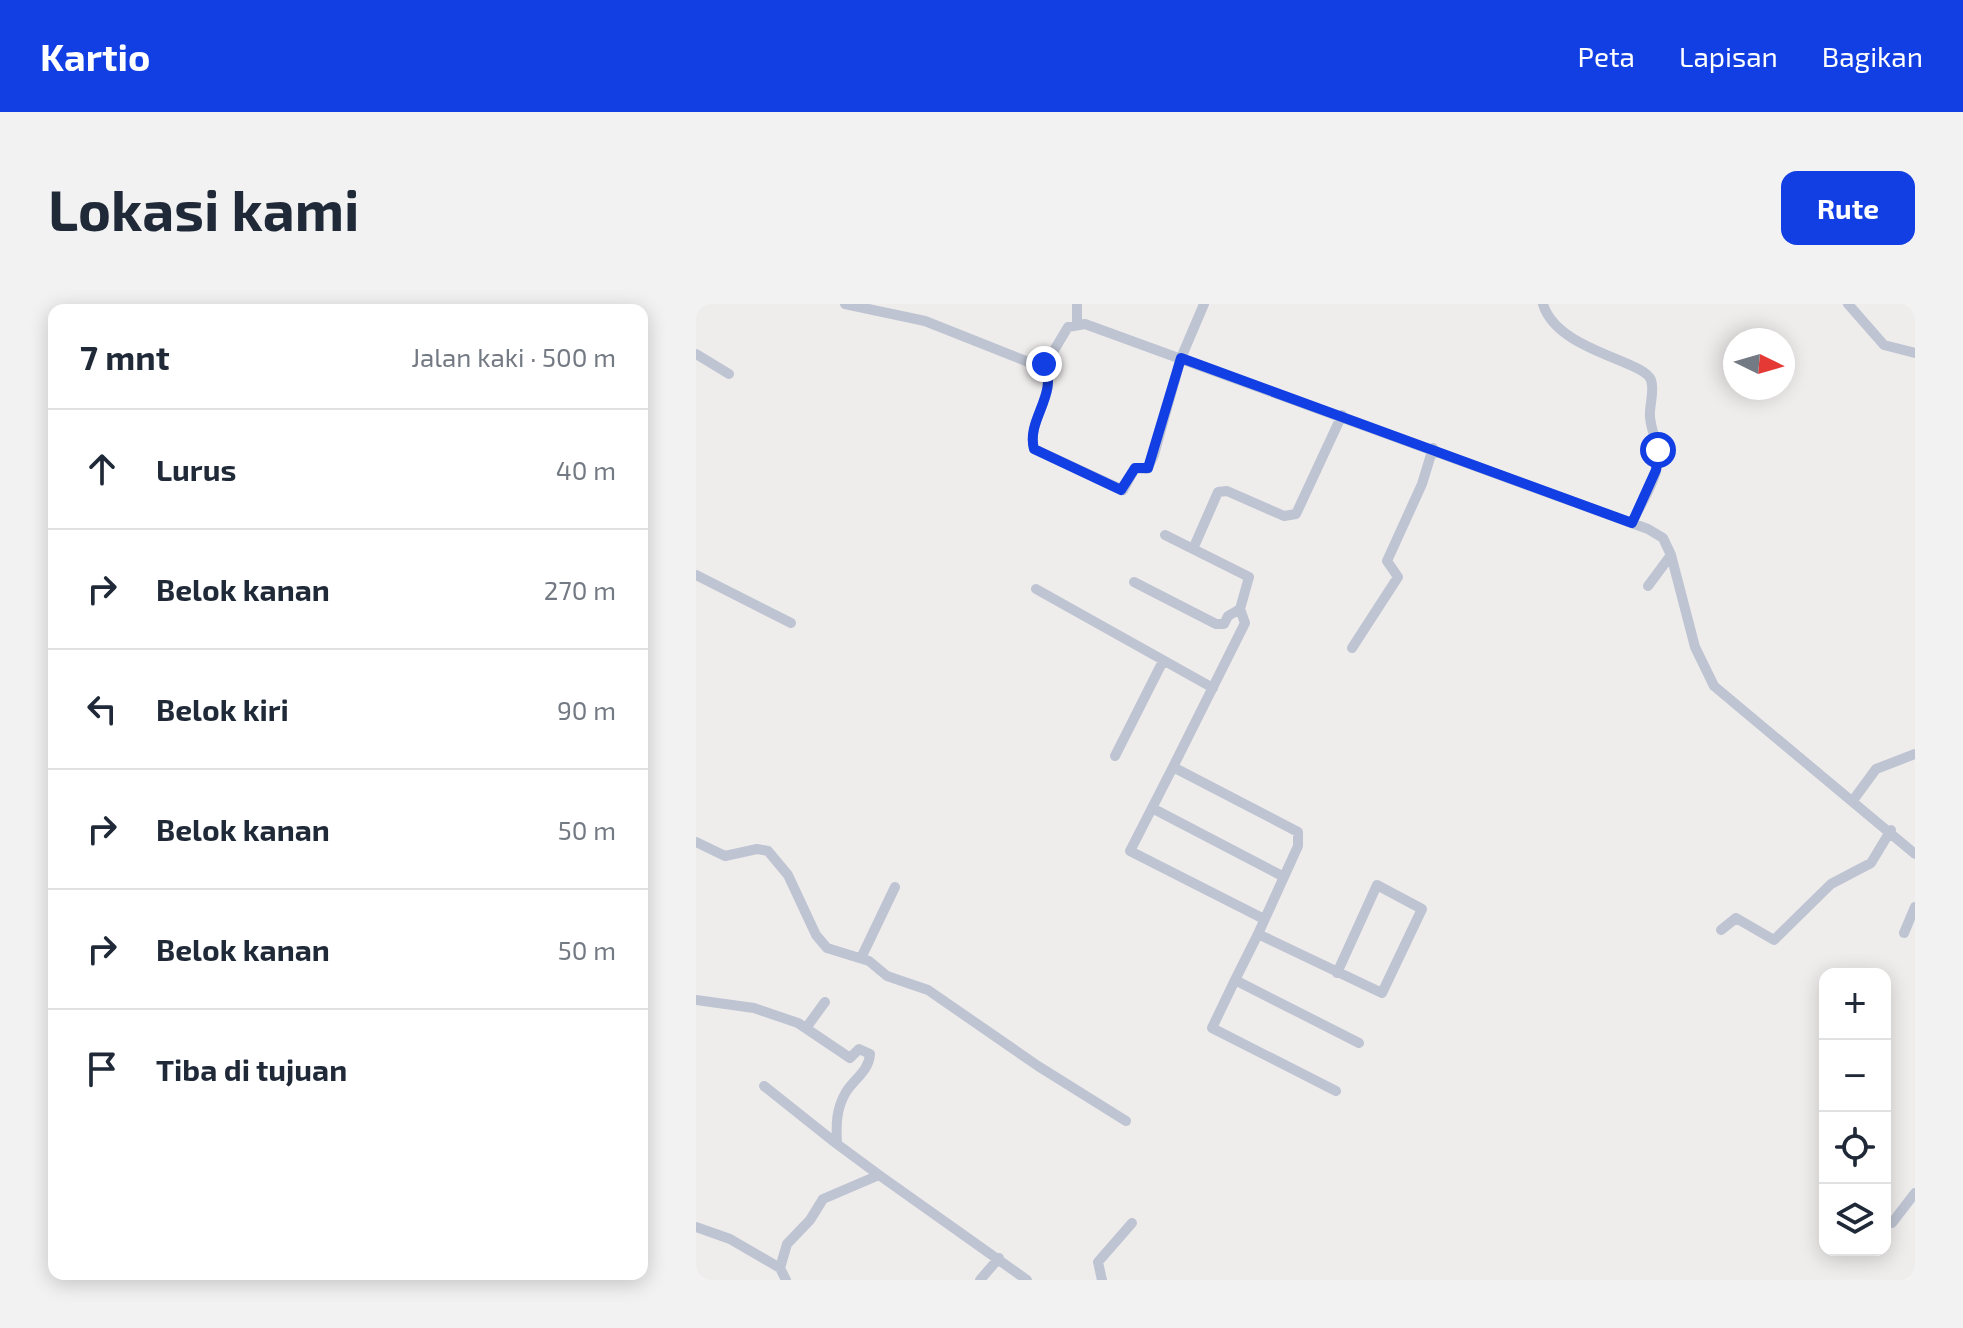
<!DOCTYPE html>
<html lang="id">
<meta charset="utf-8">
<style>
:root{--surface:#fff;--page:#f2f2f3;--text:#1f2937;--muted:#747a83;--line:#e0e1e3;--accent:#123fe3}
body{margin:0;font-family:"Exo 2",sans-serif;background:var(--page);color:var(--text)}
.controls{position:absolute;right:24px;bottom:24px;display:grid;overflow:hidden;border-radius:16px;box-shadow:0 4px 20px #0003}
.controls button{width:72px;height:72px;display:grid;place-items:center;padding:0;border:0;border-bottom:2px solid var(--line);background:var(--surface);color:var(--text);font:40px sans-serif}
.compass{position:absolute;left:1027px;top:24px;width:72px;height:72px;border-radius:50%;background:var(--surface);box-shadow:0 4px 20px #0003;rotate:95deg}
.stop{position:absolute;width:24px;height:24px;margin:-18px;border:6px solid #123fe3;border-radius:50%;background:#fff}
.stop.end{background:#123fe3;border-color:#fff;box-shadow:0 2px 8px #0008}
.list{margin:0;padding:0;list-style:none}
h2{display:flex;justify-content:space-between;align-items:center;height:104px;margin:0;padding:0 32px;font-size:34px}
h2 small{font-size:26px;font-weight:400;color:var(--muted)}
.list li{display:grid;grid-template-columns:52px 1fr auto;gap:24px;align-items:center;box-sizing:border-box;height:120px;padding:0 32px;border-top:2px solid var(--line)}
.list b{display:block;font-size:30px;white-space:nowrap}
.list em{font-size:26px;font-style:normal;color:var(--muted)}
.icon{flex:none;width:44px;height:44px;fill:none;stroke:currentColor;stroke-width:2;stroke-linecap:round;stroke-linejoin:round}
.map{position:relative;flex:none;width:1219px;height:976px;overflow:hidden;border-radius:16px}
header{display:flex;align-items:center;gap:48px;box-sizing:border-box;height:112px;padding:0 40px;background:var(--accent);color:#fff}
header strong{font-size:38px}
nav{display:flex;gap:44px;margin-inline-start:auto;font-size:28px}
.intro{display:flex;align-items:center;justify-content:space-between;box-sizing:border-box;height:192px;padding:0 48px}
h1{margin:0;font-size:56px}
.button{padding:20px 36px;border-radius:16px;background:var(--accent);color:#fff;font-size:28px;font-weight:700}
main{display:flex;gap:48px;padding:0 48px}
aside{flex:1;background:var(--surface);border-radius:16px;box-shadow:0 4px 20px #0003}
.map>svg:first-child{display:block}
.lines{fill:none;stroke-linecap:round;stroke-linejoin:round}
.street{stroke:#bec4d2;stroke-width:10}
.route{stroke:#123fe3;stroke-width:10}
</style>
<header>
<strong>Kartio</strong>
<nav><a>Peta</a><a>Lapisan</a><a>Bagikan</a></nav>
</header>
<div class="intro"><h1>Lokasi kami</h1><a class="button">Rute</a></div>
<main>
<aside>
<h2>7 mnt<small>Jalan kaki · 500 m</small></h2>
<ul class="list">
<li><svg class="icon" aria-label="ahead" viewBox="0 0 24 24"><path d="M12 20V5M6 11l6-6 6 6"/></svg><div><b>Lurus</b></div><em>40 m</em></li>
<li><svg class="icon" aria-label="right" viewBox="0 0 24 24"><path d="M7 20v-9h11M14 6l5 5-5 5"/></svg><div><b>Belok kanan</b></div><em>270 m</em></li>
<li><svg class="icon" aria-label="left" viewBox="0 0 24 24"><path d="M17 20v-9H6M10 6l-5 5 5 5"/></svg><div><b>Belok kiri</b></div><em>90 m</em></li>
<li><svg class="icon" aria-label="right" viewBox="0 0 24 24"><path d="M7 20v-9h11M14 6l5 5-5 5"/></svg><div><b>Belok kanan</b></div><em>50 m</em></li>
<li><svg class="icon" aria-label="right" viewBox="0 0 24 24"><path d="M7 20v-9h11M14 6l5 5-5 5"/></svg><div><b>Belok kanan</b></div><em>50 m</em></li>
<li><svg class="icon" aria-label="arrive" viewBox="0 0 24 24"><path d="M6 21V4h12l-3 4 3 4H6"/></svg><div><b>Tiba di tujuan</b></div></li>
</ul>
</aside>
<div class="map">
<svg width="1219" height="976" viewBox="0 0 1219 976">
<rect width="100%" height="100%" fill="#efecec"/>
<g class="lines">
<!-- street -->
<path class="street" d="M149 0 229 17 340 61 351 58 372 23 389 20 952 225 967 234 975 251 999 343 1018 382 1219 550
M381 0V19
M847 0C861 47 948 56 955 76 959 87 953 101 954 113 955 126 961 137 962 150 964 172 945 199 936 219
M1152 0 1188 41 1219 49
M0 50 33 70
M348 60C363 91 330 115 338 145L427 186 439 164 451 165 458 151 485 54 508 0
M469 231 497 245
M0 271 95 319
M438 278 520 320H528L532 312 544 305
M952 282 975 251
M340 285 517 384
M656 344 702 273 691 257 726 180 737 144
M419 452 467 357
M477 463 434 547 568 615
M1158 495 1180 465 1219 450
M456 504 588 573
M0 538 29 552 61 545 72 547 92 571 120 631 131 644 173 657 191 672 232 686 342 762 430 817
M1025 626 1040 614 1078 636 1135 580 1175 559 1195 526
M1208 629 1219 603
M562 630 539 676 663 739
M165 654 199 583
M641 669 681 581 726 605 686 689 562 630 602 542V528L477 463 549 319 544 305 553 273 497 245 522 188 531 187 588 212 600 210 646 111
M539 676 516 724 640 787
M0 696 58 704 102 719 154 754 163 745 174 750C173 767 158 775 150 788 140 805 140 821 141 840L183 871
M110 724 129 698
M68 782 141 840
M1196 919 1219 889
M0 923 34 935 84 964
M90 976 84 964 91 940 114 916 127 895 183 871 331 976
M284 976 303 954
M406 976 402 958 436 919"/>
</g>
<g class="lines">
<!-- route -->
<path class="route" d="M348 60C363 91 330 115 338 145L425 186 439 164H452L485 54 936 219 960 166 962 146"/>
</g>
</svg>
<div class="controls">
<button>+</button>
<button>−</button>
<button><svg class="icon" aria-label="locate" viewBox="0 0 24 24"><circle cx="12" cy="12" r="6"/><path d="M12 2v4M12 18v4M2 12h4M18 12h4"/></svg></button>
<button><svg class="icon" aria-label="layers" viewBox="0 0 24 24"><path d="M12 4l9 5-9 5-9-5zM3 14l9 5 9-5"/></svg></button>
</div>
<svg class="compass" viewBox="-18 -18 36 36"><path d="M0-13l5 13h-10z" fill="#e53935"/><path d="M0 13l5-13h-10z" fill="#747a83"/></svg>
<div class="stop" style="left:962px;top:146px"></div>
<div class="stop end" style="left:348px;top:60px"></div>
</div>
</main>
